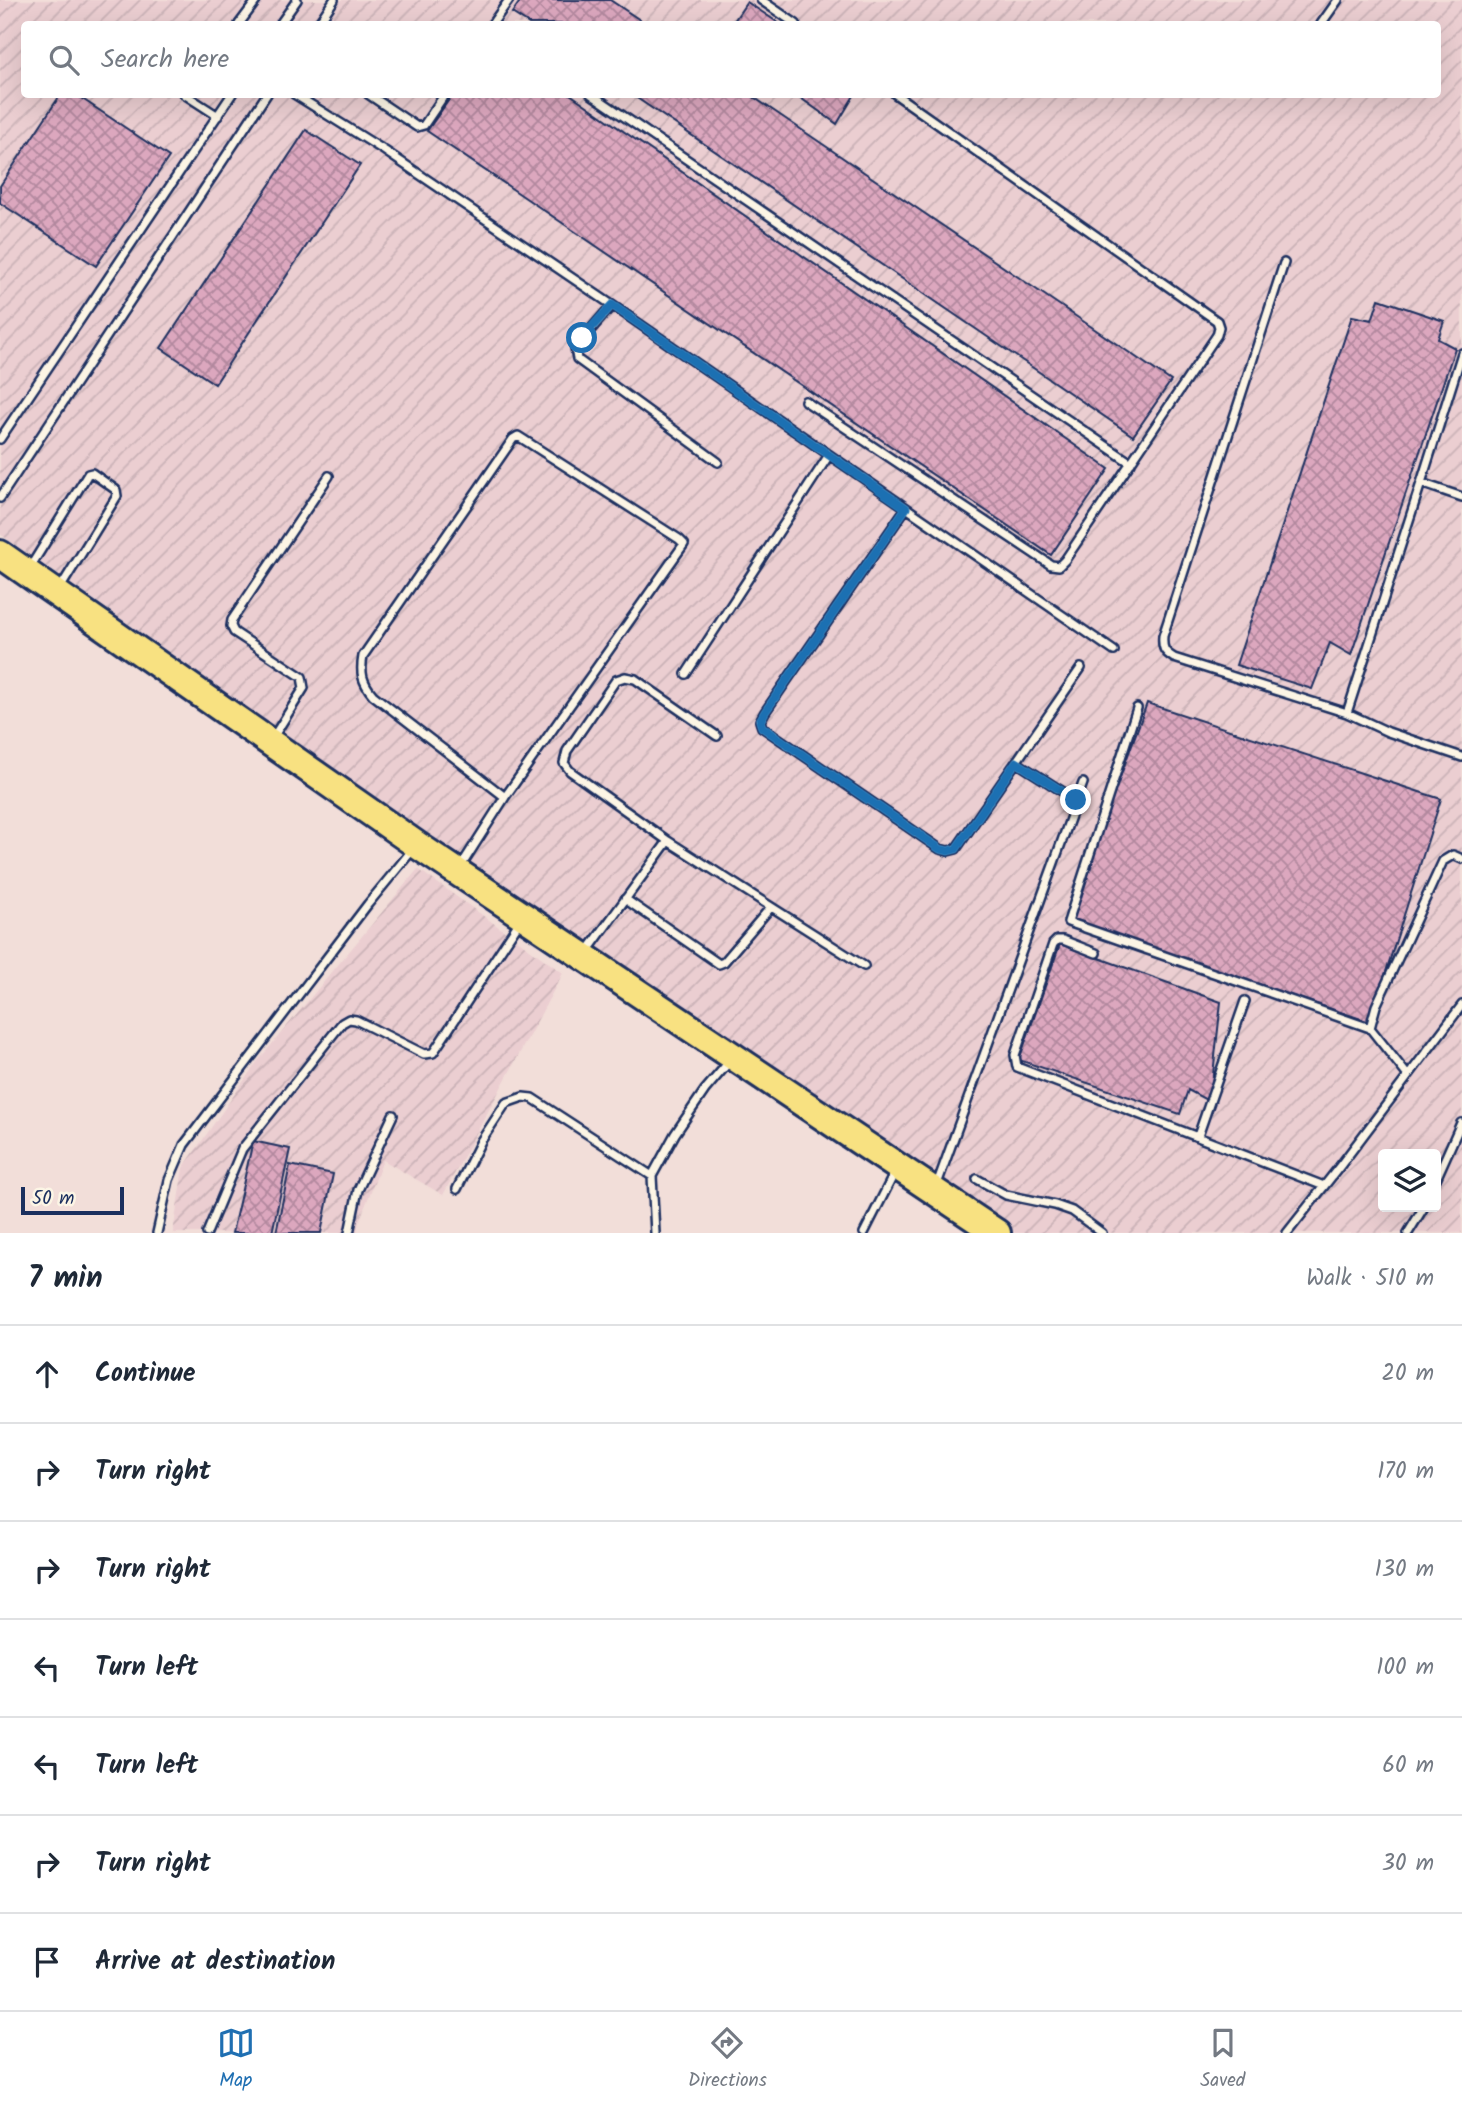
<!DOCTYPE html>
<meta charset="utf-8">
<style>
:root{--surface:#fff;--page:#f6f6f7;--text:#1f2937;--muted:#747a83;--line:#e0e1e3;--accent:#1f6fb2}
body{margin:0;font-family:Kalam,sans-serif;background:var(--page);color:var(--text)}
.controls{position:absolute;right:21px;bottom:21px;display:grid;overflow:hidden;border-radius:7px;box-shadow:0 7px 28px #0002}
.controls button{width:63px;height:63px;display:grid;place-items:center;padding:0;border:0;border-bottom:2px solid var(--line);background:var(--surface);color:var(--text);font:35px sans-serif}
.scale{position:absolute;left:21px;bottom:18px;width:103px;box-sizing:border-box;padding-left:7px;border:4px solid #1b2f5e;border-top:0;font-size:19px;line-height:24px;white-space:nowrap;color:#1b2f5e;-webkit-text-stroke:5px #fcf5e5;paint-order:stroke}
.stop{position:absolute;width:21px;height:21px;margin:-16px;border:5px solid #1f6fb2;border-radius:50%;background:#fff}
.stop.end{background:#1f6fb2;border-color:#fff;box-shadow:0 2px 7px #0008}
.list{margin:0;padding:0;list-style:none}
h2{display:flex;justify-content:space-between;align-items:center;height:91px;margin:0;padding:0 28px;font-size:30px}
h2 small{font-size:23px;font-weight:400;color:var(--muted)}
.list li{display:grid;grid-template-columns:46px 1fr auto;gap:21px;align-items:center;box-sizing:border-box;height:98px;padding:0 28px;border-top:2px solid var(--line)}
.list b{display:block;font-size:26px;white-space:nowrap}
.list em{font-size:23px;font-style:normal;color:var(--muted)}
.icon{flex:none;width:38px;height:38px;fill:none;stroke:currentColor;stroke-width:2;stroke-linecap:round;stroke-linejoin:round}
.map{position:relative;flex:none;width:1462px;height:1233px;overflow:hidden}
.search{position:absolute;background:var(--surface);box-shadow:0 7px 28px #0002;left:21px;right:21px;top:21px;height:77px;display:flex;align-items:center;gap:18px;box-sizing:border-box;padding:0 24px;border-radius:7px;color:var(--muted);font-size:26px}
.sheet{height:777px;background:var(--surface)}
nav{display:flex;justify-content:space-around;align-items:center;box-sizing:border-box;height:98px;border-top:2px solid var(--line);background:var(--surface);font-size:19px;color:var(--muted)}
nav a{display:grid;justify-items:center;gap:4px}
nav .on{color:var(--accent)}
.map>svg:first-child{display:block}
.industrial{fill:url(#industrial-furrows);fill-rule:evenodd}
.building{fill:url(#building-cross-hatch);stroke:#1b2f5e;stroke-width:2}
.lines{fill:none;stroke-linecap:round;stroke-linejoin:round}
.lane-casing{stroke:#1b2f5e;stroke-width:12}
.highway-casing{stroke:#1b2f5e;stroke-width:32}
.lane{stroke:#fcf5e5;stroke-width:7}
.highway{stroke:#f8e181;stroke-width:26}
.route{stroke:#1f6fb2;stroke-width:9}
</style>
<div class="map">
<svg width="1462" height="1233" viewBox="0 0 1462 1233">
<defs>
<pattern id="industrial-furrows" width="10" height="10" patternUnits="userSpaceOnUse" patternTransform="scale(1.75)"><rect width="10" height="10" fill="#ebced1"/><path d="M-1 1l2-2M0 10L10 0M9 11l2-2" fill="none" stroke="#c9b1b6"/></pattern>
<pattern id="building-cross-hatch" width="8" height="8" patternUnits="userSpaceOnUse" patternTransform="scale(1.75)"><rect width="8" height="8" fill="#dca7be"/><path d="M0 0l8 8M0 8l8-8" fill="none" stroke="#b2889e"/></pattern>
</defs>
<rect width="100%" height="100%" fill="#f2ded9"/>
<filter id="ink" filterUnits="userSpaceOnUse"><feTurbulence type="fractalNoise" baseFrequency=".0143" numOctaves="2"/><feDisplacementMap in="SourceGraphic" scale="14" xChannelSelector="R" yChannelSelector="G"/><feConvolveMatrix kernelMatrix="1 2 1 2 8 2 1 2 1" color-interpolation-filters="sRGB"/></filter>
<g filter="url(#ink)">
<!-- industrial -->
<path class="industrial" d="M0 0H1462V1233H1003L949 1199 0 534ZM24 24H1438V94H24ZM1383 1154H1436V1207H1383Z
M418 869 563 973 443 1195 383 1160 359 1222 357 1233H173L183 1168 257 1062Z"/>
<!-- building -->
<path class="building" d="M521 0H610L646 24H529L512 13Z
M747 2 780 24H732Z
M61 94H75L169 157 96 266 0 203V186Z
M453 94H570L1109 469 1051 555 427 131Z
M631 94H749L1171 381 1133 436Z
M795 94H855L837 124Z
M306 130 360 165 215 384 161 348Z
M1379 299 1444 321 1438 339 1455 348 1351 655 1330 643 1312 689 1236 665 1352 316 1372 320Z
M1147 703 1441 799 1370 1022 1068 921Z
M1060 944 1221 1002 1210 1102 1188 1090 1180 1114 1019 1060Z
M253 1141 290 1149 272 1233H232Z
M290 1165 333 1174 321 1233H276Z"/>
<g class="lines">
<!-- lane casing -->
<g class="lane-casing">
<path id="lane" d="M761 0 796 24
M239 24 257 0
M280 24 297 0
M318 24 334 0
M492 24 509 0
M1321 24 1338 0
M184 94 218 116
M294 94 385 151 612 305 1114 651
M368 94 417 127 424 125 445 94
M591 94 1131 463
M1284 263 1163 636C1162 648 1164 652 1174 658L1347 713 1388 732 1462 757
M612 305 575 348 577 359 718 462
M1462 353 1421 483 1462 497
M805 401 1051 565 1059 566 1065 560 1217 335 1219 327 1217 321 895 94
M0 439 232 94
M0 498 267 94
M906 508 765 712 760 721 762 727 940 849 948 851 956 849 1081 668
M29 569 88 474 92 473 116 490 117 496 59 590
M686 674 829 455
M1137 708 1068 922 1370 1028
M1347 713 1421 483
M272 739 304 688 302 677 234 632 231 626 232 620 329 476
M1016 762 1076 800
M668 841 570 771 564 763 567 751 616 680 625 677 635 679 717 736
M461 866 505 797 684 544 679 539 518 436 513 439 363 656C360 673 362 682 373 695L505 797
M625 899 719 964 724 962 771 907
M586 953 668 841 864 966
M1096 953 1063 940H1057L1053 944 1015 1055 1017 1067 1324 1186
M1408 1076 1370 1028 1376 1006 1443 861 1453 855 1462 859
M1198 1136 1245 1001
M977 1179 1006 1195 1055 1205 1072 1211 1102 1233
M1436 1179 1461 1123
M936 1187 1083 783
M457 1189 481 1141 506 1103 523 1097 532 1098 652 1176
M157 1233 169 1180 184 1145 368 904 414 848
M207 1233 242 1149 342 1023 349 1019 356 1020 424 1054 433 1053 520 921
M349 1233 358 1190 393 1115
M655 1233 652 1176 675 1134 705 1090 729 1062
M864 1233 896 1170
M1287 1233 1340 1166 1462 1005
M1408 1233 1424 1207"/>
</g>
<!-- highway casing -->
<g class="highway-casing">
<path id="highway" d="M0 554 417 845 997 1233"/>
</g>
<!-- lane -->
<use href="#lane" class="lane"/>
<!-- highway -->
<use href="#highway" class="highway"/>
</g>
</g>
<g class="lines" filter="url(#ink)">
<!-- route -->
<path class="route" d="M582 338 612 305 906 508 765 712 760 721 762 727 940 849 948 851 956 849 1016 762 1076 800"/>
</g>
</svg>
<div class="controls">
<button><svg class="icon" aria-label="layers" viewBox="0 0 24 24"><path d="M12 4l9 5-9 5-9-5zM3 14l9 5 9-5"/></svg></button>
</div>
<div class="scale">50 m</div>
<div class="stop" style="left:582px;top:338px"></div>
<div class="stop end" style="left:1076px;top:800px"></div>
<div class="search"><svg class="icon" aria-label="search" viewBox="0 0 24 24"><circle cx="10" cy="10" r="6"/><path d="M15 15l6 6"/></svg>Search here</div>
</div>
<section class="sheet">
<h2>7 min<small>Walk · 510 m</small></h2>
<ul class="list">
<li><svg class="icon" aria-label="ahead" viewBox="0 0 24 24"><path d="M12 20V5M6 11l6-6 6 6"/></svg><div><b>Continue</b></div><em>20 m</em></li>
<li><svg class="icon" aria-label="right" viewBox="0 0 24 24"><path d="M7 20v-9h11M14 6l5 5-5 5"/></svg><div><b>Turn right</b></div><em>170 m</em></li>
<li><svg class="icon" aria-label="right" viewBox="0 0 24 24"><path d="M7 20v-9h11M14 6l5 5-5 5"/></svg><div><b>Turn right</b></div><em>130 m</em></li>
<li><svg class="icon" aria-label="left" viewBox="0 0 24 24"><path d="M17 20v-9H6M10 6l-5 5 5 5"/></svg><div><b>Turn left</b></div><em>100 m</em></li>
<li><svg class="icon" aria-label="left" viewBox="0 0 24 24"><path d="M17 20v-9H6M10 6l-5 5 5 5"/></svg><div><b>Turn left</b></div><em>60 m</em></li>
<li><svg class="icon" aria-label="right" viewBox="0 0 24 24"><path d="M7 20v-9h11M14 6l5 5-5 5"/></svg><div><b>Turn right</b></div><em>30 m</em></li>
<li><svg class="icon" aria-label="arrive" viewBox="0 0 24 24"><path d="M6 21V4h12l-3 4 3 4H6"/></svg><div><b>Arrive at destination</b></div></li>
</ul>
</section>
<nav>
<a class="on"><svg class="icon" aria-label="map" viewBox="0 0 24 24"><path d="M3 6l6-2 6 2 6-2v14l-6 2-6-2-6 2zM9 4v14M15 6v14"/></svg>Map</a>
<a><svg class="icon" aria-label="directions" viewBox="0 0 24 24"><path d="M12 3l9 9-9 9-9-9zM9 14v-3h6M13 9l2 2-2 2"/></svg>Directions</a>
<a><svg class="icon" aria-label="saved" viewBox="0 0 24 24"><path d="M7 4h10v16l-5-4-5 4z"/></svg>Saved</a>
</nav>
